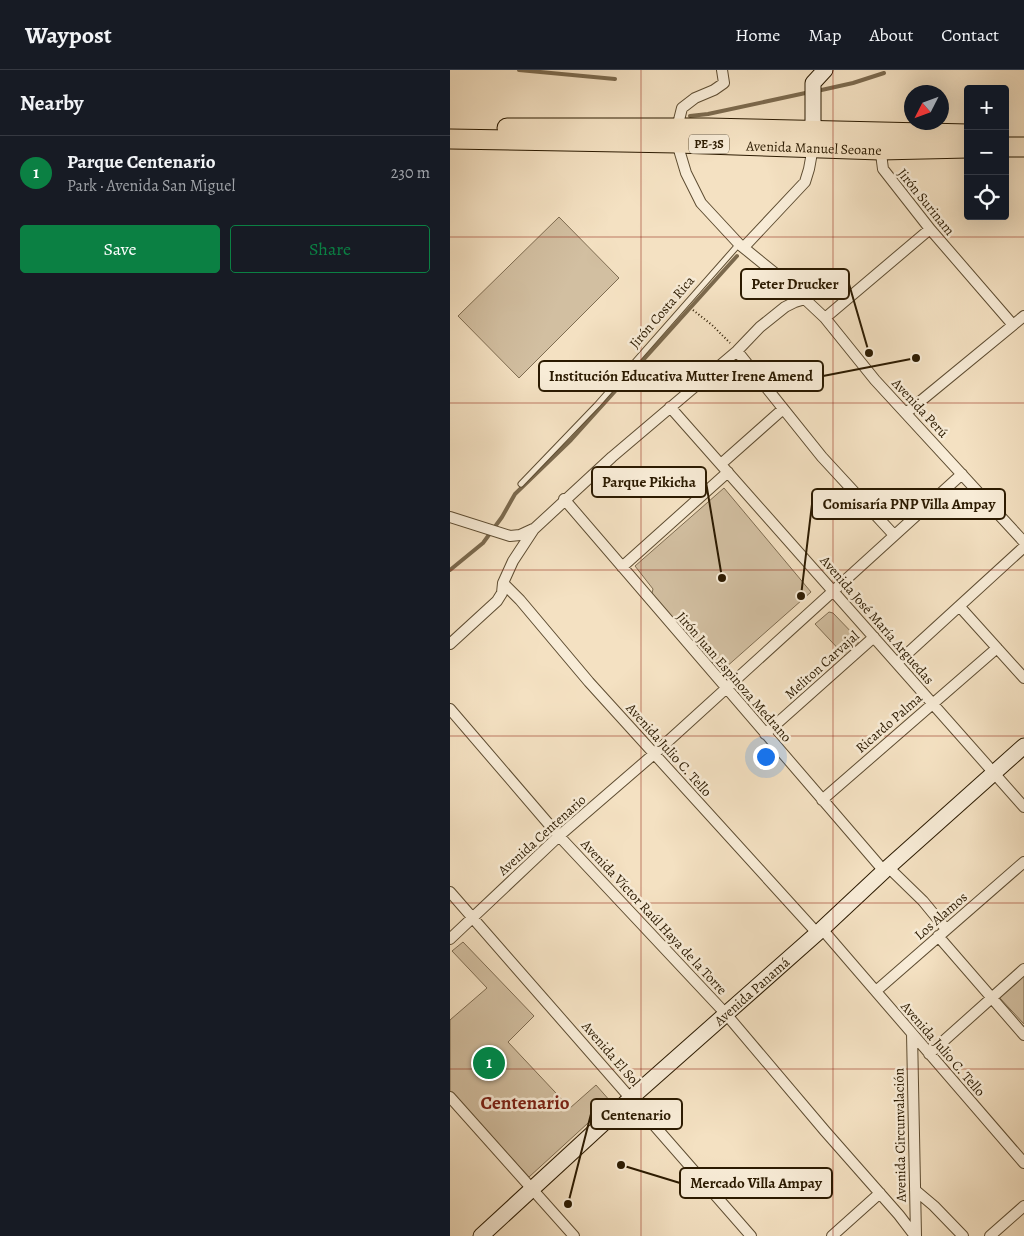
<!DOCTYPE html>
<meta charset="utf-8">
<style>
:root{--surface:#171b24;--page:#20242c;--text:#f1f3f6;--muted:#9ea1a6;--line:#363941;--accent:#0b8043}
body{margin:0;font-family:Alegreya,serif;background:var(--page);color:var(--text)}
.controls{position:absolute;right:15px;top:15px;display:grid;overflow:hidden;border-radius:5px;box-shadow:0 5px 20px #0002}
.controls button{width:45px;height:45px;display:grid;place-items:center;padding:0;border:0;border-bottom:1px solid var(--line);background:var(--surface);color:var(--text);font:25px sans-serif}
.compass{position:absolute;left:454px;top:15px;width:45px;height:45px;border-radius:50%;background:var(--surface);box-shadow:0 5px 20px #0002;rotate:228deg}
.you{position:absolute;left:315px;top:686px;width:18px;height:18px;margin:-12px;border:4px solid #fff;border-radius:50%;background:#1a73e8;box-shadow:0 0 0 8px #1a73e833}
.badge{display:grid;place-items:center;width:32px;height:32px;border-radius:50%;background:var(--accent);color:#fff;font-size:16px;font-weight:700}
.pin{position:absolute;translate:-50% -50%;border:2px solid #fff;box-shadow:0 1px 5px #0006}
.list{margin:0;padding:0;list-style:none}
h2{display:flex;justify-content:space-between;align-items:center;height:65px;margin:0;padding:0 20px;font-size:21px}
h2 small{font-size:16px;font-weight:400;color:var(--muted)}
.list li{display:grid;grid-template-columns:32px 1fr auto;gap:15px;align-items:center;box-sizing:border-box;height:75px;padding:0 20px;border-top:1px solid var(--line)}
.list b{display:block;font-size:19px;white-space:nowrap}
.list p{margin:0;font-size:16px;white-space:nowrap;color:var(--muted)}
.list em{font-size:16px;font-style:normal;color:var(--muted)}
.actions{display:flex;gap:10px;padding:15px 20px}
.actions a{flex:1;padding:11px 0;border:1px solid var(--accent);border-radius:5px;text-align:center;font-size:18px;color:var(--accent)}
.actions .main{background:var(--accent);color:#fff}
.icon{flex:none;width:28px;height:28px;fill:none;stroke:currentColor;stroke-width:2;stroke-linecap:round;stroke-linejoin:round}
.map{position:relative;flex:none;width:574px;height:1166px;overflow:hidden}
header{display:flex;align-items:center;gap:30px;box-sizing:border-box;height:70px;padding:0 25px;background:var(--surface);border-bottom:1px solid var(--line)}
header strong{font-size:24px}
nav{display:flex;gap:28px;margin-inline-start:auto;font-size:18px}
main{display:flex}
aside{flex:1;background:var(--surface)}
.map>svg:first-child{display:block}
.green{fill:#d2bfa1;stroke:#7e6c51}
.lines{fill:none;stroke-linecap:round;stroke-linejoin:round}
.stream{stroke:#7b694d;stroke-width:4}
.lane-casing{stroke:#5d4c31;stroke-width:7}
.street-casing{stroke:#5d4c31;stroke-width:12}
.secondary-casing{stroke:#2b1a01;stroke-width:17}
.highway-casing{stroke:#2b1a01;stroke-width:21}
.path{stroke:#2b1a01;stroke-width:2;stroke-dasharray:1 2.5;stroke-linecap:butt}
.lane{stroke:#f8ecd7;stroke-width:5}
.street{stroke:#f8ecd7;stroke-width:10}
.secondary{stroke:#f8ecd7;stroke-width:15}
.highway{stroke:#f4e1c2;stroke-width:19}
.grid{fill:none;stroke:#8f2418;stroke-width:1;stroke-opacity:0.55}
.labels{text-anchor:middle;dominant-baseline:central;stroke-width:5;stroke-linejoin:round;paint-order:stroke}
.shield{fill:#f8ecd7;stroke:#685941;stroke-width:1}
.shield-label{font-size:12px;font-weight:bold;fill:#2b1a01}
.street-label{font-size:14px;fill:#2b1a01;stroke:#f8ecd7}
.district-label{font-size:19px;font-weight:bold;fill:#7a1f14;stroke:#f8ecd7}
.leader{fill:none;stroke:#2b1a01;stroke-width:2}
.callout-dot{fill:#2b1a01;stroke:#f8ecd7;stroke-width:2}
.callout{fill:#f8ecd7;stroke:#2b1a01;stroke-width:2}
.callout-label{font-size:15px;text-anchor:middle;font-weight:bold;fill:#2b1a01}
</style>
<header>
<strong>Waypost</strong>
<nav><a>Home</a><a>Map</a><a>About</a><a>Contact</a></nav>
</header>
<main>
<aside>
<h2>Nearby<small></small></h2>
<ul class="list">
<li><span class="badge">1</span><div><b>Parque Centenario</b><p>Park · Avenida San Miguel</p></div><em>230 m</em></li>
</ul>
<div class="actions"><a class="main">Save</a><a>Share</a></div>
</aside>
<div class="map">
<svg width="574" height="1166" viewBox="0 0 574 1166">
<rect width="100%" height="100%" fill="#f4e1c2"/>
<filter id="stains"><feTurbulence type="fractalNoise" baseFrequency=".004" numOctaves="4"/><feColorMatrix values="0 0 0 0 .2 0 0 0 0 .09 0 0 0 0 .02 0 0 0 .5 -.17"/></filter>
<radialGradient id="worn" r=".72"><stop offset=".6" stop-color="#630" stop-opacity="0"/><stop offset="1" stop-color="#630" stop-opacity=".3"/></radialGradient>
<!-- green -->
<path class="green" d="M109 147 169 208 69 308 8 246Z
M274 418 361 522 266 606 201 527 203 519 185 496Z
M379 542 383 543 408 569V574L395 586 365 554Z
M13 872 84 946 58 972 120 1038 146 1015 161 1032 79 1107 0 1021V950L37 918 2 881Z
M574 904V954L548 926Z"/>
<g class="lines">
<!-- stream -->
<path class="stream" d="M69 0 165 9
M367 21 403 13 434 3
M240 46 258 44 360 22
M0 500 33 473 52 447 65 424 121 370 287 186"/>
<!-- lane casing -->
<g class="lane-casing">
<path id="lane" d="M71 414 147 335 289 174"/>
</g>
<!-- street casing -->
<g class="street-casing">
<path id="street" d="M272 0 274 13 264 20 245 28 232 38 227 58V73L236 103 251 133 289 174 342 217 375 248 425 310 574 472
M430 76 433 99 480 159 563 255
M294 177 355 112 359 99 363 77
M375 248 480 159
M287 281 372 387 444 465
M220 337 574 737
M456 343 574 246
M271 394 333 339
M114 429 434 801
M0 447 60 466 70 465 83 459
M172 497 278 402
M53 513 70 530 139 612 367 863
M510 537 574 608
M0 574 47 531 52 523 53 513 63 491 84 459 162 387 287 281 310 257 335 237 345 232 355 229
M447 593 574 477
M0 639 109 766 276 944 375 1061 449 1145 465 1166
M315 664 424 567
M372 730 547 578
M438 797 473 831 496 859
M0 822 301 1166
M372 859 574 1093
M488 866 574 965
M0 869 109 766 204 684 512 404
M426 921 574 792
M462 963 466 1166
M479 984 574 899
M0 1027 124 1166
M465 1120 484 1136 513 1166
M382 1166 430 1123
M540 1166 574 1136"/>
</g>
<!-- secondary casing -->
<g class="secondary-casing">
<g id="secondary">
<path d="M363 71V13L375 0"/>
<path id="s1" d="M31 1166 181 1028 372 859 434 801 574 676"/>
</g>
</g>
<!-- highway casing -->
<g class="highway-casing">
<g id="highway">
<path d="M57 58H258L518 64"/>
<path id="s2" d="M0 69 227 73 430 80 518 78"/>
<path d="M555 77H574"/>
</g>
</g>
<!-- path -->
<path class="path" d="M243 240 262 255 280 273"/>
<!-- lane -->
<use href="#lane" class="lane"/>
<!-- street -->
<use href="#street" class="street"/>
<!-- secondary -->
<use href="#secondary" class="secondary"/>
<!-- highway -->
<use href="#highway" class="highway"/>
</g>
<!-- grid -->
<path class="grid" d="M191 0V1166M383 0V1166M0 167H574M0 333H574M0 500H574M0 666H574M0 833H574M0 999H574"/>
<g class="labels">
<!-- shield labels -->
<rect class="shield" x="239" y="64.5" width="40" height="19" rx="4"/>
<g class="shield-label">
<text x="259" y="74">PE-3S</text>
</g>
<!-- street labels -->
<g class="street-label">
<text stroke="none"><textPath href="#s2" startOffset="364">Avenida Manuel Seoane</textPath></text>
<text transform="translate(476 132) rotate(51)">Jirón Surinam</text>
<text transform="translate(212 242) rotate(-49)">Jirón Costa Rica</text>
<text transform="translate(470 338) rotate(47)">Avenida Perú</text>
<text transform="translate(427 550) rotate(49)">Avenida José María Arguedas</text>
<text transform="translate(372 595) rotate(-42)">Meliton Carvajal</text>
<text transform="translate(284 607) rotate(49)">Jirón Juan Espinoza Medrano</text>
<text transform="translate(439 653) rotate(-41)">Ricardo Palma</text>
<text transform="translate(219 680) rotate(48)">Avenida Julio C. Tello</text>
<text transform="translate(92 765) rotate(-42)">Avenida Centenario</text>
<text transform="translate(491 846) rotate(-41)">Los Alamos</text>
<text transform="translate(204 847) rotate(47)">Avenida Víctor Raúl Haya de la Torre</text>
<text stroke="none"><textPath href="#s1" startOffset="365">Avenida Panamá</textPath></text>
<text transform="translate(493 979) rotate(49)">Avenida Julio C. Tello</text>
<text transform="translate(161 984) rotate(49)">Avenida El Sol</text>
<text transform="translate(450 1065) rotate(-91)">Avenida Circunvalación</text>
</g>
<!-- district labels -->
<g class="district-label">
<text x="75" y="1033">Centenario</text>
</g>
</g>
<!-- callouts -->
<path class="leader" d="M419 283L399 214M466 288L373 306M272 508L256 412M351 526L362 434M118 1134L141 1044M171 1095L230 1113"/>
<g class="callout-dot">
<circle cx="419" cy="283" r="5"/>
<circle cx="466" cy="288" r="5"/>
<circle cx="272" cy="508" r="5"/>
<circle cx="351" cy="526" r="5"/>
<circle cx="118" cy="1134" r="5"/>
<circle cx="171" cy="1095" r="5"/>
</g>
<g class="callout">
<rect x="291" y="199" width="108" height="30" rx="5"/>
<rect x="89" y="291" width="284" height="30" rx="5"/>
<rect x="142" y="397" width="114" height="30" rx="5"/>
<rect x="362" y="419" width="193" height="30" rx="5"/>
<rect x="141" y="1029" width="91" height="30" rx="5"/>
<rect x="230" y="1098" width="152" height="30" rx="5"/>
</g>
<g class="callout-label">
<text x="345" y="219">Peter Drucker</text>
<text x="231" y="311">Institución Educativa Mutter Irene Amend</text>
<text x="199" y="417">Parque Pikicha</text>
<text x="459" y="439">Comisaría PNP Villa Ampay</text>
<text x="186" y="1050">Centenario</text>
<text x="306" y="1118">Mercado Villa Ampay</text>
</g>
<rect width="100%" height="100%" filter="url(#stains)"/>
<rect width="100%" height="100%" fill="url(#worn)"/>
</svg>
<div class="controls">
<button>+</button>
<button>−</button>
<button><svg class="icon" aria-label="locate" viewBox="0 0 24 24"><circle cx="12" cy="12" r="6"/><path d="M12 2v4M12 18v4M2 12h4M18 12h4"/></svg></button>
</div>
<svg class="compass" viewBox="-18 -18 36 36"><path d="M0-13l5 13h-10z" fill="#e53935"/><path d="M0 13l5-13h-10z" fill="#9ea1a6"/></svg>
<div class="you"></div>
<div class="pin badge" style="left:39px;top:993px">1</div>
</div>
</main>
